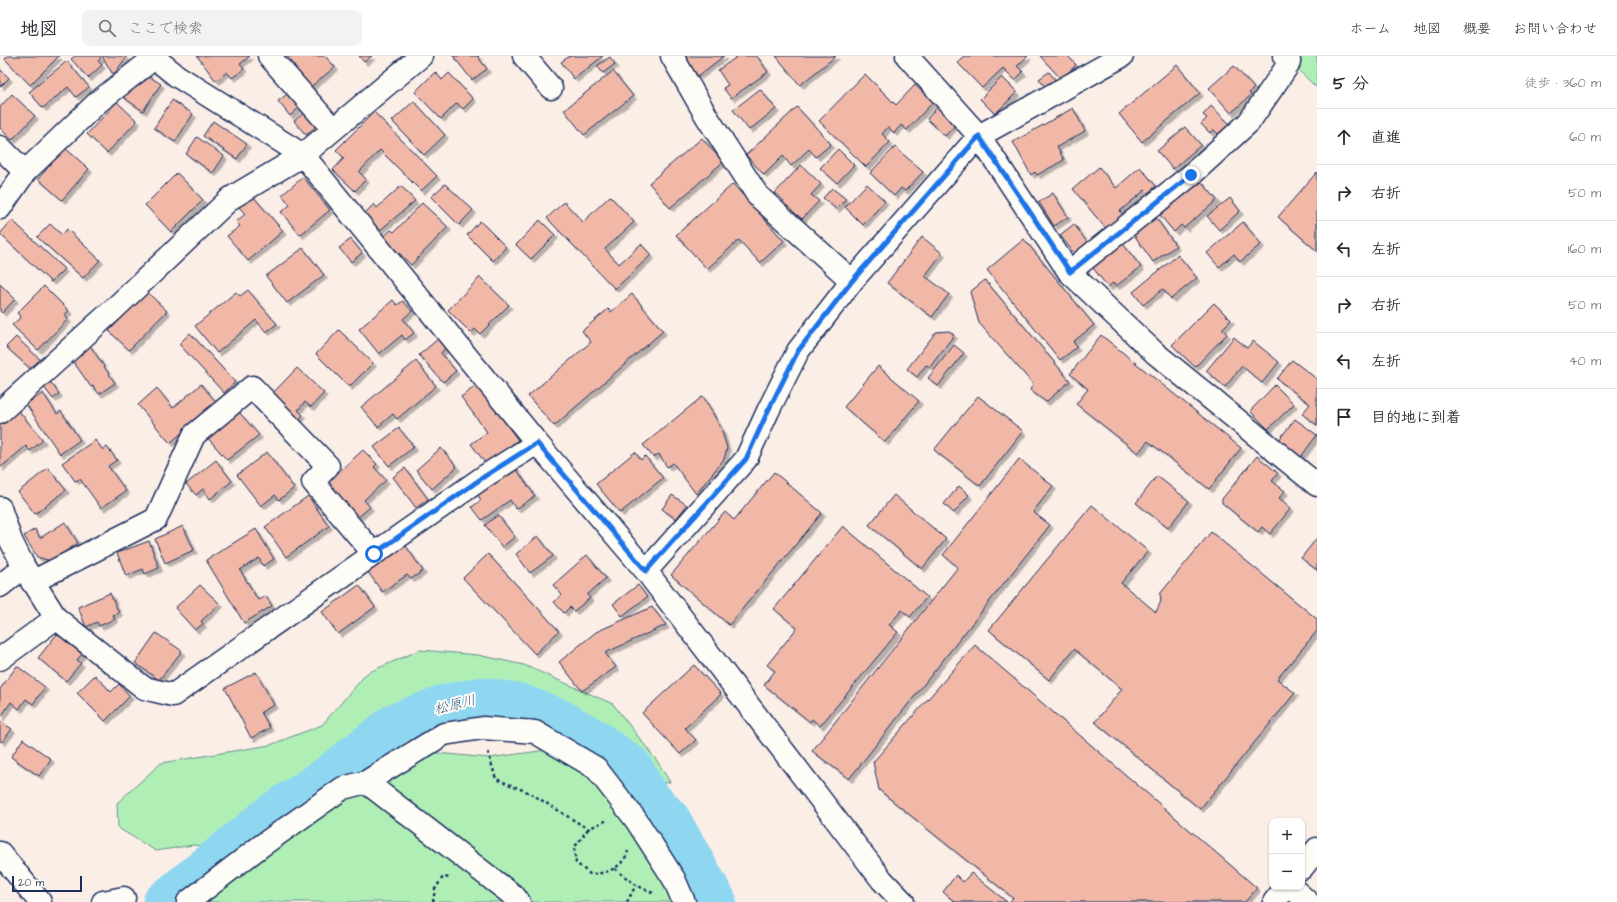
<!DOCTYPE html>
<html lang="ja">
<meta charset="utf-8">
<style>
:root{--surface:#fff;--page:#f2f2f3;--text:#2b2b33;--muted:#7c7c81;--line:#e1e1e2}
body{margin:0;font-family:"Architects Daughter","Klee One",sans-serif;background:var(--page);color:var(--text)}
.controls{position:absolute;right:12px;bottom:12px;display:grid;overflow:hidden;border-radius:8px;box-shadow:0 1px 3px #0004}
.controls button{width:36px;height:36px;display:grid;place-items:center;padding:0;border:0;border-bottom:1px solid var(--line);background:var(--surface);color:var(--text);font:20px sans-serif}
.scale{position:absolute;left:12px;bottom:10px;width:70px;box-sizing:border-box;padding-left:4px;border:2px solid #1b2f5e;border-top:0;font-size:11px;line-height:14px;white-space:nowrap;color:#1b2f5e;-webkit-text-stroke:3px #fdfcf7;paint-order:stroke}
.stop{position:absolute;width:12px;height:12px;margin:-9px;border:3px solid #1a73e8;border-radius:50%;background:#fff}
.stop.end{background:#1a73e8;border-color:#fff;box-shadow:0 1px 4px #0008}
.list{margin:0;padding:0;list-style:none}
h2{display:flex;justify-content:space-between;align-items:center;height:52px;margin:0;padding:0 16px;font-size:17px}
h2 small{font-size:13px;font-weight:400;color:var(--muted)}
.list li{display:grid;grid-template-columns:26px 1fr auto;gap:12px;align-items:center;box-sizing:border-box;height:56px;padding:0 16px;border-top:1px solid var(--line)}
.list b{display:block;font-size:15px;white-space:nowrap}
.list em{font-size:13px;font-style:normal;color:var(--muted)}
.icon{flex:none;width:22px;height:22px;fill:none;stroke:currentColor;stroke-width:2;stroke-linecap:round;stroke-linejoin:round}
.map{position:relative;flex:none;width:1317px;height:846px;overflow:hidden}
header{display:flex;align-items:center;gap:24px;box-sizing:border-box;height:56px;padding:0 20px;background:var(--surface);border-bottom:1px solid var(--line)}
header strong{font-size:19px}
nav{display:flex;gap:22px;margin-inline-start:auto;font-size:14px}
.search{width:280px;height:36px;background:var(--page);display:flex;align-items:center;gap:10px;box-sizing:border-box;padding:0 14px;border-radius:8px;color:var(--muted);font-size:15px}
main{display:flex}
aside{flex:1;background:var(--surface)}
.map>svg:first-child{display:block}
.green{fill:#afefb6;stroke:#658f8a}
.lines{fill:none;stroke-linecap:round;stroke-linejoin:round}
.river{stroke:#8fd7f1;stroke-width:42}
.building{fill:#f1b8a8;stroke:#1b2f5e;filter:url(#shadow)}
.minor-casing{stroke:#1b2f5e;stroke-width:25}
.path{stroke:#1b2f5e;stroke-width:2.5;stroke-dasharray:3 3;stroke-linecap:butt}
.minor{stroke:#fdfcf7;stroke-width:22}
.route{stroke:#1a73e8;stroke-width:5}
.labels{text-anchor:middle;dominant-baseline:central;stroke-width:4;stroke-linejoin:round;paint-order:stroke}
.water-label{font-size:14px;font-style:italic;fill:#385983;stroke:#fdfcf7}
</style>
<header>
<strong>地図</strong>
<div class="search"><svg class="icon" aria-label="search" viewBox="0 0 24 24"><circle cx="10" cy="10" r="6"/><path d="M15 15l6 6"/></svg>ここで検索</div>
<nav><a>ホーム</a><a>地図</a><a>概要</a><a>お問い合わせ</a></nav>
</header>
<main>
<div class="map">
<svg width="1317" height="846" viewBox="0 0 1317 846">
<defs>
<filter id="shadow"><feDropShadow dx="3.5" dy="3.5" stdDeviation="0" flood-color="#0004"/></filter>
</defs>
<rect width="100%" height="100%" fill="#fbeee7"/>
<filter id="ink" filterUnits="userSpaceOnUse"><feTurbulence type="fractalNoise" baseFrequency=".025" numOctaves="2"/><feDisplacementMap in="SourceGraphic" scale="8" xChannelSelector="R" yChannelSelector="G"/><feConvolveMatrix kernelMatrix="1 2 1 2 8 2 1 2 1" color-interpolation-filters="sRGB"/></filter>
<g filter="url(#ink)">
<!-- green -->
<path class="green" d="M1293 0H1317V32L1289 5Z
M420 594 478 599 524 609 613 648 657 705 670 726 642 731 558 663 394 678 399 705 416 695 489 702 554 693 624 725 694 846H189L254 795 193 789 156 795 118 772 117 747 161 707 270 689 322 669 367 617Z"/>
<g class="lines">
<!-- river -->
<path class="river" d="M164 846 275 756 322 725 395 668 442 650 480 642 519 648 558 663 596 685 631 710 646 738 670 764 716 846"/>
</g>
<!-- building -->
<path class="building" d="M7 0H59L30 29 5 3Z
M75 0H100L101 2 98 5 102 9 88 22 71 3Z
M102 0H127L115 17H112Z
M197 0H250L240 8 244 13 232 22 227 16 216 25Z
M287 0H325L335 11 308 33 292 12 295 10Z
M359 0H372L364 6Z
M453 0H479L478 1 487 13 472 24Z
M570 0H603L574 23 561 6Z
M683 0H724L698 20Z
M738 0H757L768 16 731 42 723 32 728 29 718 14Z
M776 0H836L800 29Z
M964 0H1028L1017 10 1023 16 1015 24 1003 12 982 32 957 6Z
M1040 0H1068L1076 9 1061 23Z
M610 1 615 8 603 17 597 10Z
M67 5 89 31 76 41 68 31 43 52 29 36Z
M1177 9 1200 37 1142 86 1119 58Z
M1234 10 1254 32 1249 37 1251 39 1231 57 1209 32Z
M0 13 9 22 0 31Z
M613 15 633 40 584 79 564 54Z
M435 16 442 24 449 17 473 43 463 53 457 47 441 63 415 36Z
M1049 16 1059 29 1049 36 1039 23Z
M865 18 896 49 915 29 933 46 907 74 901 69 894 77 888 71 882 78 890 86 866 111 819 65Z
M150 21 161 28 143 55 123 41Z
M1002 21 1017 36 995 58 980 43Z
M760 33 776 53 749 74 733 54Z
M290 36 301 50 290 60 278 45Z
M12 38 35 60 12 84 0 72V51Z
M172 44 193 58 175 86 154 72Z
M414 45 445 79 424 99 392 65Z
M117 46 137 65 107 97 87 78Z
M1211 50 1232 70 1221 81 1213 73 1210 77 1201 68 1207 62 1203 59Z
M797 51 831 88 816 101 809 93 791 110 783 100 764 119 746 99Z
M937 51 956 68 945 80 927 63Z
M1073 52 1085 75 1057 91 1064 104 1037 119 1035 116 1031 119 1013 86Z
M306 55 318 69 306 79 294 65Z
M374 56 437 120 421 135 380 94 359 116 366 123 355 135 333 114 344 102 336 94Z
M213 65 247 88 237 103 203 80Z
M1185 71 1201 89 1173 113 1157 95Z
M197 81 224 100 213 117 186 98Z
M702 82 723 106 670 152 649 127Z
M895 91 923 116 905 135 901 132 894 140 870 117Z
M65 92 89 113 62 144 38 123Z
M838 93 854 109 837 127 820 112Z
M801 109 821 128 811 139 819 145 802 163 797 159 794 163 779 149 784 145 775 137Z
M1099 111 1116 132 1140 111 1156 130 1148 137 1145 134 1120 155 1124 160 1107 174 1073 133Z
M1317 116V195L1278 161Z
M177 117 203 144 171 176 145 149Z
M303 121 330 154 300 179 281 156 290 149 282 139Z
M1200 124 1217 144 1184 172 1181 169 1174 176 1160 159Z
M445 128 473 154 459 169 431 141Z
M733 128 784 185 760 207 739 184 707 213 676 179Z
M867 128 885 145 863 169 845 151Z
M401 130 415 145 379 175 364 158 374 148 377 152Z
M832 132 846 143 836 153 823 142Z
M1053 137 1068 161 1054 170 1039 146Z
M252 139 283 175 248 205 227 180 240 170 236 166 245 158 239 151Z
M610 140 634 166 605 193 619 208 641 188 651 199 615 233 547 162 564 146 583 166Z
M1230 142 1240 155 1219 174 1207 160Z
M422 147 448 171 411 209 383 181 391 174 394 176Z
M1154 159 1176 190 1153 206 1132 176Z
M12 164 64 213 51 226 0 178Z
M540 164 555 179 531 203 516 189Z
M480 165 506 191 493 205 467 179Z
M1243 166 1261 188 1240 206 1234 198 1219 211 1207 197Z
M50 168 62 179 67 173 100 204 83 222 37 181Z
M1074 168 1090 190 1076 200 1060 179Z
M922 181 942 197 925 220 949 238 932 261 887 227Z
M351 183 362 197 351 206 339 192Z
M1024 183 1094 269 1073 286 1077 291 1060 304 987 214Z
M1123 188 1141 211 1116 230 1113 227 1108 231 1093 212Z
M303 192 324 219 287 247 266 220Z
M1178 199 1197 222 1171 243 1163 233 1143 249 1133 236Z
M480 221 509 249 480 278 475 273 471 277 448 254Z
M985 224 1070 325 1046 346 1030 334 1033 328 979 267 970 236Z
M0 228 15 243 2 257 0 255Z
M44 230 69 255 64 259 68 263 38 294 12 269 21 261 17 257Z
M248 234 277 268 266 276 256 264 217 297 195 270 236 236 240 240Z
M147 236 167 255 129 294 109 275Z
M632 238 663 275 554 370 528 340 591 286 582 275 608 253 611 256Z
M393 244 397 249 403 245 412 255 403 263 414 277 405 284 402 279 379 298 359 273Z
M1214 247 1231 264 1222 273 1227 278 1195 311 1172 289Z
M339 274 373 307 349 331 316 298Z
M949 275 954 279 930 311 926 309 917 321 907 313 936 276Z
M190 277 235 326 224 337 179 288Z
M1101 279 1241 392 1209 433 1148 385 1138 397 1076 348 1088 333 1070 318Z
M16 281 43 306 34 316 6 291Z
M1234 281 1247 292 1253 285 1279 306 1262 327 1242 310 1225 331 1206 315Z
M438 283 445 292 441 297 456 315 443 326 419 299Z
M89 288 115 327 99 338 93 330 91 331 70 301Z
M954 289 964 297 938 330 928 322Z
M1292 304 1317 323V369L1302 358 1310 348 1277 323Z
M416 305 436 330 397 363 393 358 378 371 361 351Z
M878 310 919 345 885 386 844 351Z
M297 312 324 337 311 351 305 346 298 354 303 359 296 366 272 338Z
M50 325 59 338 53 343 43 330Z
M201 328 217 347 170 387 138 349 157 332 173 352Z
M477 329 518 384 486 408 471 388 487 376 461 341Z
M1275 329 1294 348 1268 373 1250 355Z
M43 337 57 358 61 355 80 384 60 398 26 348Z
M703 340 721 372 727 392 724 403 696 438 673 407 667 411 659 398 653 401 643 389Z
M978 340 1023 375 980 430 934 394Z
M17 353 43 384 30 395 26 390 0 412V368Z
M239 356 259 379 227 404 207 381Z
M1295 363 1317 379 1300 402 1278 385Z
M399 372 414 391 389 410 374 391Z
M95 384 103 394 107 391 117 404 108 410 126 435 101 452 80 423 75 425 62 407Z
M441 392 457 411 432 433 416 414Z
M363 394 377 408 374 411 386 424 364 444 370 451 356 463 325 428Z
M267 396 294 432 279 444 275 439 261 450 237 419Z
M635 396 641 404 645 400 663 422 620 457 596 428Z
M1257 400 1278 417 1272 425 1285 435 1279 442 1291 452 1270 478 1262 471 1258 476 1222 447V443Z
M1019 403 1053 430 1033 456 1050 469 849 723 812 695 958 511 943 499Z
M216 404 232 425 210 443 203 433 196 439 186 428Z
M515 411 535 440 516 453 510 444 482 464 472 451 481 444 477 438Z
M48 412 66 434 35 458 18 436Z
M405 412 428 443 416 452 393 421Z
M774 416 822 457 729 569 671 519 725 456 734 464Z
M1157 420 1189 445 1168 472 1136 447Z
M959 430 969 439 954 457 944 448Z
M672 439 687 449 676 463 662 453Z
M894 439 946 483 922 513 869 469Z
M308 440 329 470 286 501 265 471Z
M1092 449 1148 495 1121 527 1156 556 1161 545 1160 538 1211 476 1317 563V575L1277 623 1295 637 1200 753 1095 666 1122 633 1074 593 1049 624 989 574Z
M498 459 515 481 502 491 485 469Z
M65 466 78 487 51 505 37 501 24 480 35 473 40 482Z
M183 470 194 494 165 507 155 483Z
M843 470 927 541 910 561 902 554 889 569 898 576 820 670 812 663 810 666 764 629 775 615 767 609 797 572 774 553Z
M256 473 274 503 263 510 259 502 240 514 258 544 266 540 272 550 244 567 206 504Z
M538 480 553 500 530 517 516 498Z
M1317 482V514L1301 502Z
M149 485 159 512 145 518 143 513 126 520 117 497Z
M406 490 423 515 411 523 407 519 382 536 368 516Z
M488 498 559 575 535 598 463 522Z
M587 499 606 522 587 539 590 542 574 555 570 551 564 557 554 546 562 539 553 529Z
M200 529 220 548 201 565 203 568 195 574 175 552Z
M359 529 375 551 338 578 322 556Z
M638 529 647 541 622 560 613 548Z
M110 537 119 557 113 559 115 563 99 570 97 566 86 571 78 551Z
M652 551 666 569 605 597 616 611 582 635 559 606 596 576Z
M156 577 182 595 159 624 135 607Z
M57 578 82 598 77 604 81 607 66 625 38 602Z
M975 589 1257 832 1245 846H1009L1013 842 879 734 873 706Z
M694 609 721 638 685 672 696 684 680 698 642 657Z
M17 610 45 631 33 648 26 643 19 653 11 646 0 662V633Z
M256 616 274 649 261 656 270 672 251 682 225 632Z
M95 619 111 636 119 628 130 640 105 665 77 637Z
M0 665 12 673 2 686 0 685Z
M23 683 51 703 39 720 11 701Z
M971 817 1007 846H955L943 836 956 819 963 826Z"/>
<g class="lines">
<!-- minor casing -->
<g class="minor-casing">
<path id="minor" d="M152 0 177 20 303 99 537 387 646 515 882 824 903 846
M269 0 333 73
M524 0 551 32
M672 0 707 61 758 140 852 225
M907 0 979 80 1069 216 1155 297 1317 429
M0 91 25 116
M0 152 25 116 98 46 154 2
M1069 216 1191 119 1249 66 1288 9 1289 5 1284 0
M0 356 114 253 231 142 303 99 421 0
M0 452 11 485 24 511 56 562 144 632 173 639 485 420 537 387
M646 515 746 403 768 355 798 295 852 225 979 80 1122 0
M32 526 156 463 194 379 252 331 328 410 313 426 374 498
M0 530 24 511
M0 603 56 562
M366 726 444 678 483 672 535 676 596 712 636 764 674 823 684 846
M0 797 40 846
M1302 812 1317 793
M1291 831 1308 846
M103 846 124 842
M188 846 261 790 343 732 366 726 514 840 519 846
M1274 846 1286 831"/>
</g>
<!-- path -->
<path class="path" d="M488 696 496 723 530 737 588 773 607 764
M588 773 574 792 576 807 590 818C606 818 623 812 628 795
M615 813 636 829 655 838
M433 846 435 833 443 821 451 822
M627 846 636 829"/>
<!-- minor -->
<use href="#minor" class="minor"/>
</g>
</g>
<g class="lines" filter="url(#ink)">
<!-- route -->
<path class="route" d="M374 498 485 420 537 387 646 515 746 403 768 355 798 295 852 225 979 80 1070 216 1191 119"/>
</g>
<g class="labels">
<!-- water labels -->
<g class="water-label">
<text transform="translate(455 649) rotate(-14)">松原川</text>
</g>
</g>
</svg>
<div class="controls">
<button>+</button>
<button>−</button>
</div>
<div class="scale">20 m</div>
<div class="stop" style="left:374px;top:498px"></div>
<div class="stop end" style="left:1191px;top:119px"></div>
</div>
<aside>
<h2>5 分<small>徒歩 · 360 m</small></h2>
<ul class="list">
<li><svg class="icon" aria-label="ahead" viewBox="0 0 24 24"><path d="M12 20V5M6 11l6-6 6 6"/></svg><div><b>直進</b></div><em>60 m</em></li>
<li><svg class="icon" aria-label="right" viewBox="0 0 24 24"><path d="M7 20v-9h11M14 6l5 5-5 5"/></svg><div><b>右折</b></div><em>50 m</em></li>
<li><svg class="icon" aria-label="left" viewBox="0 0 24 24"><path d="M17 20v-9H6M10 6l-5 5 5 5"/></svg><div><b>左折</b></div><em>160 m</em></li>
<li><svg class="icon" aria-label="right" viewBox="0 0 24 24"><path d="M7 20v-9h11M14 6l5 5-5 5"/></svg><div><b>右折</b></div><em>50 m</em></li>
<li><svg class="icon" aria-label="left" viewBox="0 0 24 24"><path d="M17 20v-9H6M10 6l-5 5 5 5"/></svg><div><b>左折</b></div><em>40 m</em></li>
<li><svg class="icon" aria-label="arrive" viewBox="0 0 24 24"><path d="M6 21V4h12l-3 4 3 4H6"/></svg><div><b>目的地に到着</b></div></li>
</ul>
</aside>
</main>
